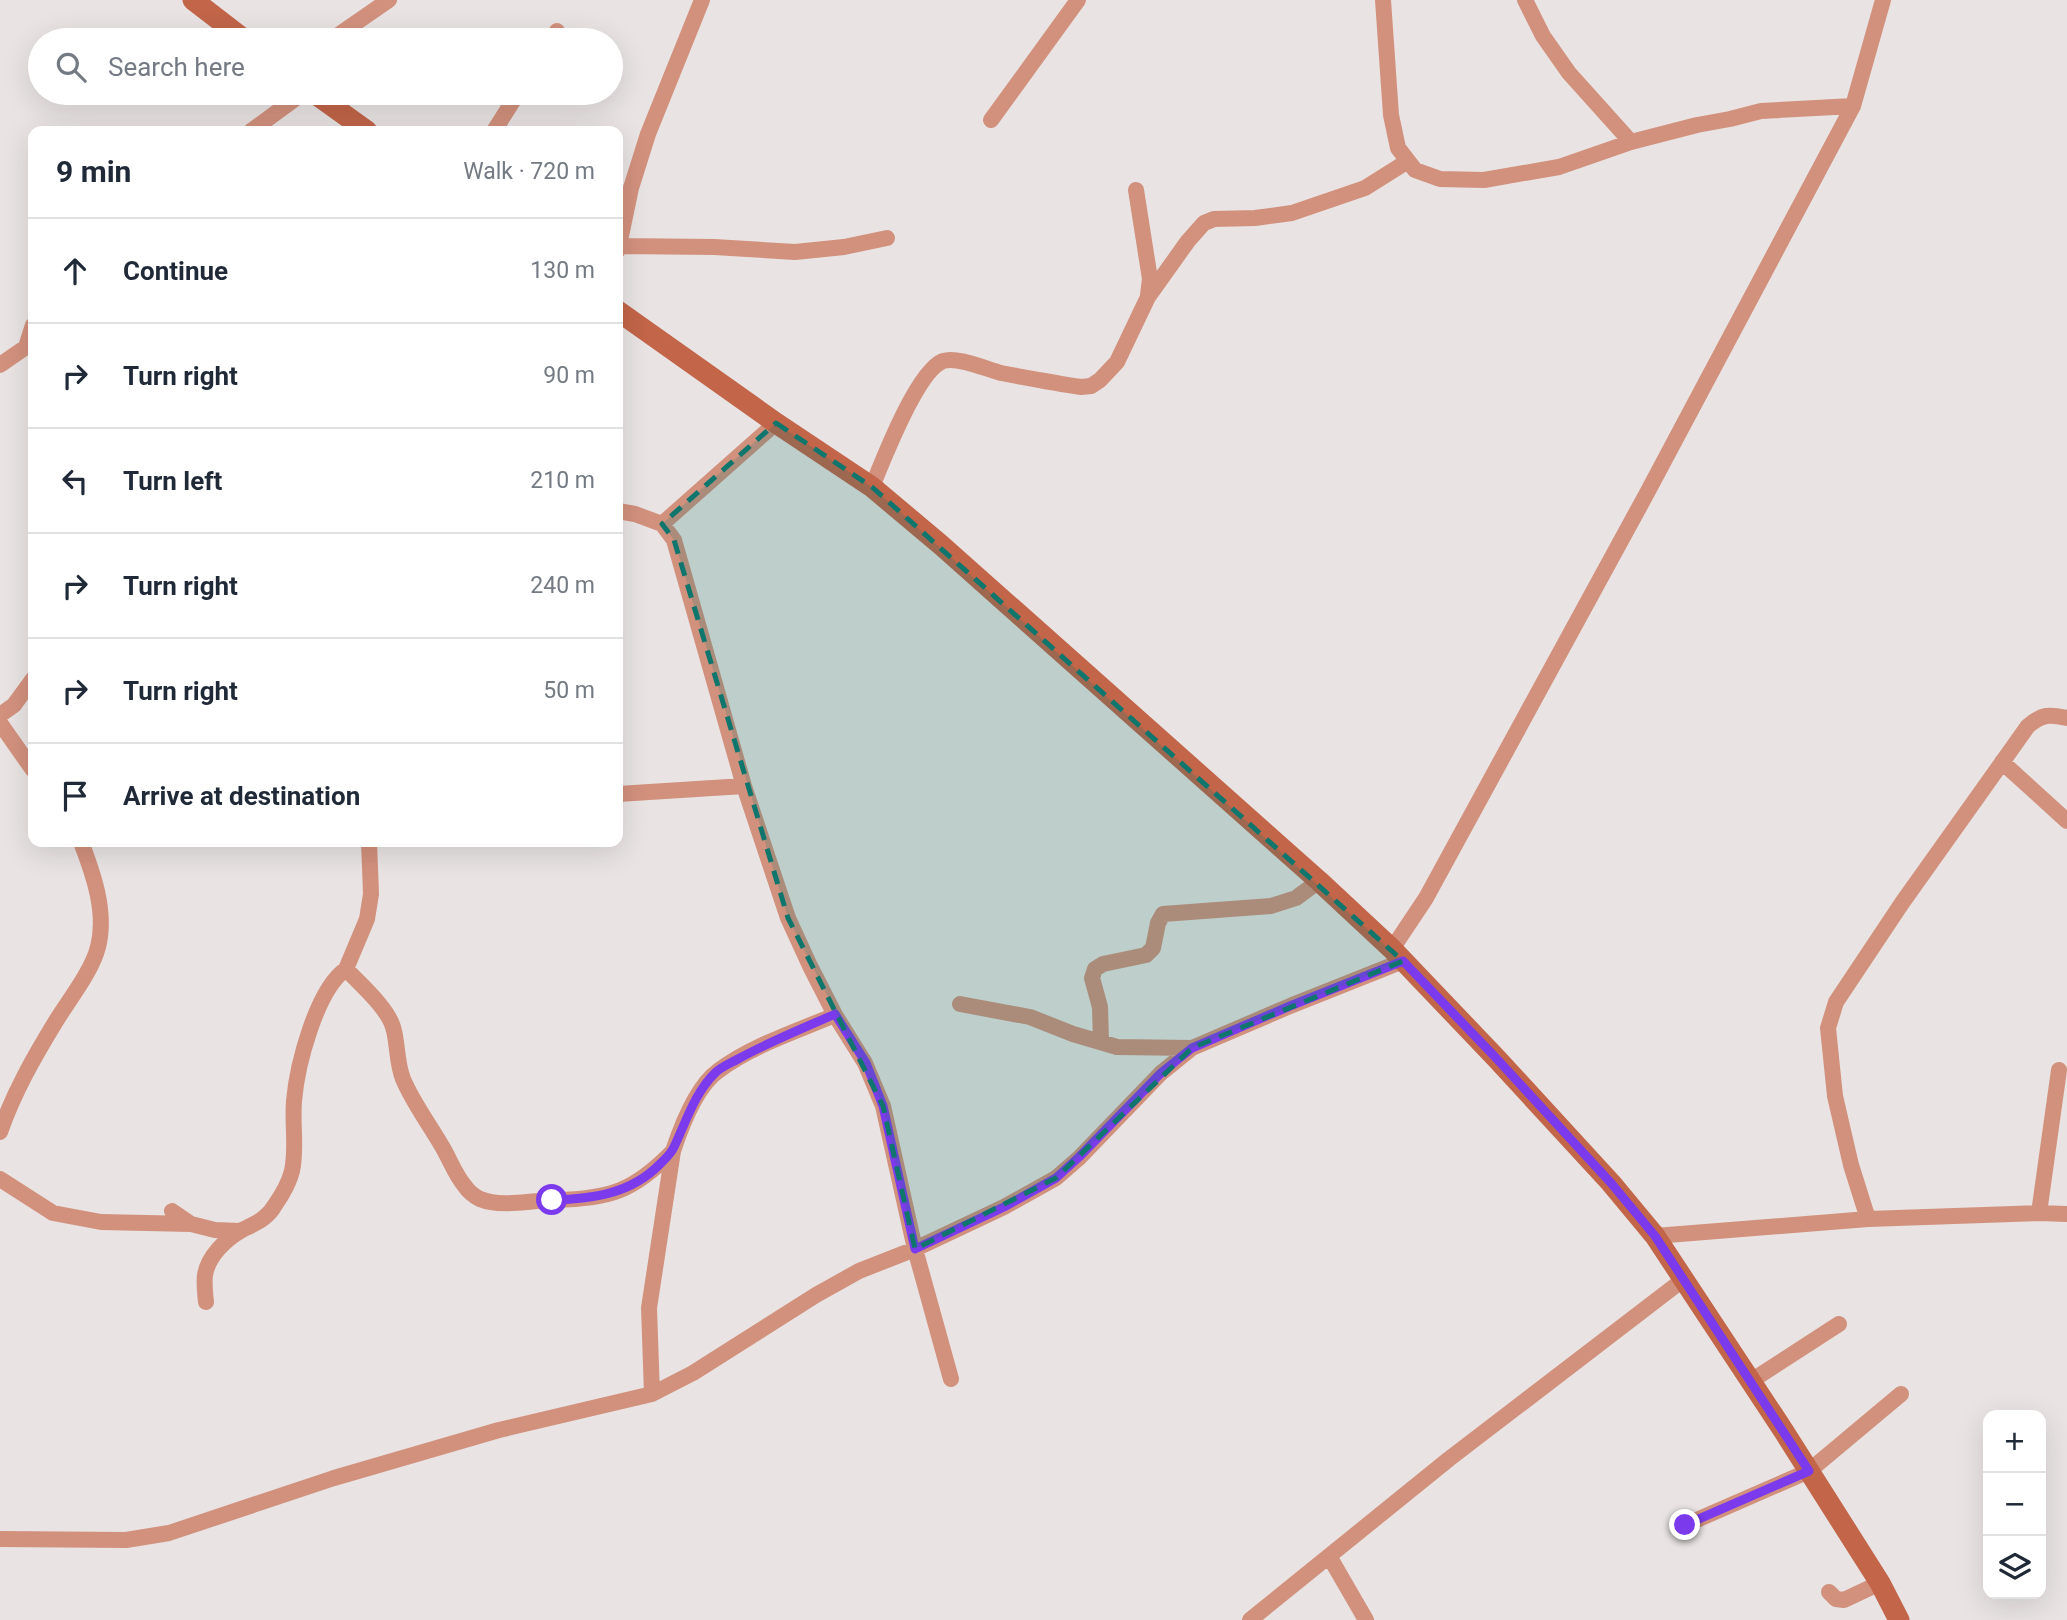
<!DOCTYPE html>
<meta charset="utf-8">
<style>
:root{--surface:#fff;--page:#f2f2f3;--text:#1f2937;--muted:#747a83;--line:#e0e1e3}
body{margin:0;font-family:Roboto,sans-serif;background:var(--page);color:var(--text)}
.controls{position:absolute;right:21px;bottom:21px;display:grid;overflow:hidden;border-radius:14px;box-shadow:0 7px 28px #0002}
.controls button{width:63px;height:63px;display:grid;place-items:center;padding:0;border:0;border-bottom:2px solid var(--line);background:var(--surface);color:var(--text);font:35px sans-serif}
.stop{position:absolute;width:21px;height:21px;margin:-16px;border:5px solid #7c3aed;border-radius:50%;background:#fff}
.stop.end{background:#7c3aed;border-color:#fff;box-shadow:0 2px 7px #0008}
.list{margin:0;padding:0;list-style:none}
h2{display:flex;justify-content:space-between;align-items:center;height:91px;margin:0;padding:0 28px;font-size:30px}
h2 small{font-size:23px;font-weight:400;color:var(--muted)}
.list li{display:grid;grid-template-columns:46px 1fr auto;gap:21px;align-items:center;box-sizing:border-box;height:105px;padding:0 28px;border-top:2px solid var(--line)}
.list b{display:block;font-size:26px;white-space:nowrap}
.list em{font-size:23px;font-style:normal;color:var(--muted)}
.icon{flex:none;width:38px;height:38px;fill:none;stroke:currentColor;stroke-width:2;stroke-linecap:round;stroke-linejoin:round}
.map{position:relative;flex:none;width:2067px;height:1620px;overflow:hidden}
.search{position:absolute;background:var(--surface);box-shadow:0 7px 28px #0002;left:28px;top:28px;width:595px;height:77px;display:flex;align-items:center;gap:18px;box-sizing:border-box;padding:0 24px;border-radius:38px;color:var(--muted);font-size:26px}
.panel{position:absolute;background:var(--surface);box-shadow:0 7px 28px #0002;left:28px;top:126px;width:595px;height:721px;border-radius:14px}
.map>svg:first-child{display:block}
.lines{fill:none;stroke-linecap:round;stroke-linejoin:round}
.street{stroke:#d2917d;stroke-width:16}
.secondary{stroke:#c26549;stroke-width:21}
.route{stroke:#7c3aed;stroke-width:9}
.marked{fill:#0f766e;fill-opacity:0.2;stroke:#0f766e;stroke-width:5;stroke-dasharray:14 9;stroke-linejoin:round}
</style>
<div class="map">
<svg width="2067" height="1620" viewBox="0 0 2067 1620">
<rect width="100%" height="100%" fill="#e9e4e3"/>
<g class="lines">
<!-- street -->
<path class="street" d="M1383 0 1391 115 1398 148 1415 170 1440 179 1484 180 1559 167 1631 142 1697 125 1730 119 1761 111 1853 106
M1525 0 1543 36 1569 73 1631 142
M331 40 389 0
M552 40 557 31
M991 120 1078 0
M251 131 303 93
M494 131 518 93
M1136 190 1150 279 1148 295
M618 246 714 247 795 252 844 247 887 238
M618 250 631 188 648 134 702 0
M0 365 26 347 33 325
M872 487C883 460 917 371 943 361 957 356 986 369 1001 373 1028 378 1055 383 1081 387L1091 386 1100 380 1117 362 1148 297 1188 241 1204 223 1214 219 1255 218 1292 213 1365 188 1408 161
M618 511 635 514 662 524 674 540 744 786 788 918 810 966 835 1015 865 1063 883 1106 915 1249 951 1379
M662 524 776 423
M0 715 14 705 33 679
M0 723 33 770
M2002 762 2067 821
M618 794 744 786
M1392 949 1426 898 1647 493 1853 106 1883 0
M346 969C360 984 387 1007 393 1027 398 1043 396 1061 403 1079 413 1103 430 1125 443 1148 450 1160 455 1174 464 1185 468 1191 474 1196 480 1199 502 1208 532 1200 555 1200 610 1199 634 1191 673 1151
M960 1004 1030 1017 1073 1034 1117 1047 1192 1048
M1101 1042 1100 1007 1092 978 1095 969 1103 964 1146 955 1153 948 1158 923 1163 914 1271 906 1296 898 1319 881
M0 1132C14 1092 34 1057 56 1021 69 1000 92 971 98 947 107 912 93 873 81 842
M0 1179 53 1213 101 1222 191 1224
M172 1211 191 1224 215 1230 240 1231
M2039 1213 2059 1070
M1868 1219 1851 1165 1835 1096 1828 1028 1836 1002 1902 903 2028 726C2042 714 2049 714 2067 718
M1655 1236 1868 1219 2039 1213 2067 1214
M206 1302C205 1293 204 1283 205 1275 208 1256 226 1239 242 1230 256 1223 267 1219 275 1205 282 1195 289 1183 292 1171 297 1148 292 1125 294 1101 297 1066 316 990 346 969L367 919 371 894 369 842
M1751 1381 1839 1324
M652 1394 649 1308 673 1151C681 1127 697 1086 718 1071 751 1046 797 1031 835 1015
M1685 1525 1809 1471 1901 1394
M0 1539 126 1540 169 1533 334 1478 499 1430 652 1394 693 1373 816 1295 859 1271 915 1249 1004 1207 1056 1178 1079 1158 1161 1073 1192 1048 1290 1006 1403 961
M1329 1556 1366 1620
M1829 1592 1836 1599 1844 1600 1880 1583
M1250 1620 1449 1459 1684 1279"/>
<!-- secondary -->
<path class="secondary" d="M193 0 245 40
M314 93 367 131
M618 311 776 423 872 487 941 545 1319 881 1392 949 1497 1059 1611 1183 1655 1236 1783 1430 1880 1583 1899 1620"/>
</g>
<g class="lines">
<!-- route -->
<path class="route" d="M552 1200C592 1199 631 1194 660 1164 665 1159 671 1154 674 1147 686 1122 694 1094 715 1073 721 1067 731 1063 738 1059 769 1042 802 1029 835 1014L866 1063 883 1106 915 1249 1004 1207 1056 1178 1079 1157 1161 1073 1192 1048 1290 1006 1403 961 1497 1059 1611 1183 1655 1236 1809 1471 1685 1525"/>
</g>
<!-- marked area -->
<path class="marked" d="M776 423 872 487 1403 961 1192 1048 1056 1178 915 1249 883 1106 788 918 674 540 662 524Z"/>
</svg>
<div class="controls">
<button>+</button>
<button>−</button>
<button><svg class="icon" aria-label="layers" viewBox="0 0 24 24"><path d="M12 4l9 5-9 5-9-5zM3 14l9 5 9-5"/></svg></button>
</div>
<div class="stop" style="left:552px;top:1200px"></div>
<div class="stop end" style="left:1685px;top:1525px"></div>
<div class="search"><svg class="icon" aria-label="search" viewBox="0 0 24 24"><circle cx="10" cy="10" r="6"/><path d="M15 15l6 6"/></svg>Search here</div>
<section class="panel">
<h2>9 min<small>Walk · 720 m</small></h2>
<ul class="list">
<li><svg class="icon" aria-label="ahead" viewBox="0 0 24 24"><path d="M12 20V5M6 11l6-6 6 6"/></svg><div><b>Continue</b></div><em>130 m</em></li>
<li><svg class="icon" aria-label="right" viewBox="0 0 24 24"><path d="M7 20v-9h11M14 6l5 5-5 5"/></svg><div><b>Turn right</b></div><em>90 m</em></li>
<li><svg class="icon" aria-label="left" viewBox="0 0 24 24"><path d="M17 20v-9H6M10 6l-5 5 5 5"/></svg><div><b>Turn left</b></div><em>210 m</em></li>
<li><svg class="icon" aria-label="right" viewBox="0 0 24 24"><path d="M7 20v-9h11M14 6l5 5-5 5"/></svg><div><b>Turn right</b></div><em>240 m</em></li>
<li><svg class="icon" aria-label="right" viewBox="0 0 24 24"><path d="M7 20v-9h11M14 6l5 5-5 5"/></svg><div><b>Turn right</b></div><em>50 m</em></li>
<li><svg class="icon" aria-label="arrive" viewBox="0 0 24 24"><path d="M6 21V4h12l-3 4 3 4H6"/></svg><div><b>Arrive at destination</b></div></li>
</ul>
</section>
</div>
